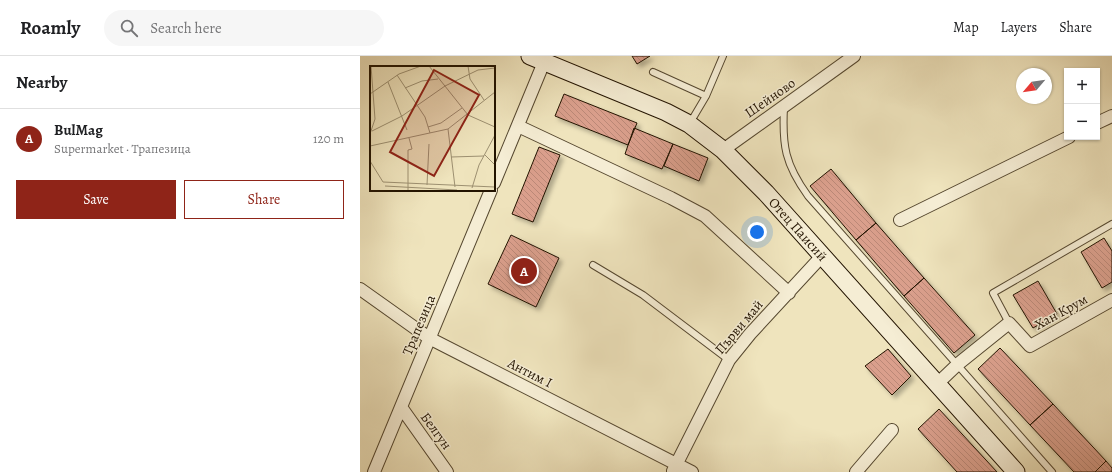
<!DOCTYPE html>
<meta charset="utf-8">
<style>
:root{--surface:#fff;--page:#f6f6f6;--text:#202124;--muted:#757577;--line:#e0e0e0;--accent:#8f2418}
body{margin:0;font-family:Alegreya,serif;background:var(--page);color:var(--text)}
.controls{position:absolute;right:12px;top:12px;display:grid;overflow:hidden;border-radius:0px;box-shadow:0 1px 3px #0004}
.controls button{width:36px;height:36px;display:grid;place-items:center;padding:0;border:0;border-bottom:1px solid var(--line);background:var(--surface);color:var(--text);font:20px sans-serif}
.compass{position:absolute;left:656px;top:12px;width:36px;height:36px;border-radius:50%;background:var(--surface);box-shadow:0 1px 3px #0004;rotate:241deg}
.you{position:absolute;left:397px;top:176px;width:14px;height:14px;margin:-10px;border:3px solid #fff;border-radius:50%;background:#1a73e8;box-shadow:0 0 0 6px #1a73e833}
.badge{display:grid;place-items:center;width:26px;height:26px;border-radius:50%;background:var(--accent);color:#fff;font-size:13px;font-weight:700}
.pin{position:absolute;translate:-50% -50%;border:2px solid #fff;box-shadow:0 1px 4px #0006}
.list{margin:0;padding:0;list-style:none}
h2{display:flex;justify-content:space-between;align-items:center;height:52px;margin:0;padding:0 16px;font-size:17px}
h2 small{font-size:13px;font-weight:400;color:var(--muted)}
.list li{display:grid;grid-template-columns:26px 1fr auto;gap:12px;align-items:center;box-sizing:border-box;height:60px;padding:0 16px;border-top:1px solid var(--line)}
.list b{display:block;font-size:15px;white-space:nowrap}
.list p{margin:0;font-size:13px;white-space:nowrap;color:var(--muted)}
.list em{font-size:13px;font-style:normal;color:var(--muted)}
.actions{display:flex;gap:8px;padding:12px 16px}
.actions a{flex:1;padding:9px 0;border:1px solid var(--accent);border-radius:0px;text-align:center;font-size:14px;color:var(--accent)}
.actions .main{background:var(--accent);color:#fff}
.icon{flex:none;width:22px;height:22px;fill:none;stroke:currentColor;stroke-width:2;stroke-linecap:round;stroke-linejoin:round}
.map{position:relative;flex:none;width:752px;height:416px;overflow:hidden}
header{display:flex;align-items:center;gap:24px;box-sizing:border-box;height:56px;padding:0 20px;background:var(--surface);border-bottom:1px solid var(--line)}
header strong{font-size:19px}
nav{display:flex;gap:22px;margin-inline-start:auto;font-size:14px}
.search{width:280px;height:36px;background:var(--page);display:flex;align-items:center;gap:10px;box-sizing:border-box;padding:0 14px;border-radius:22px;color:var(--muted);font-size:15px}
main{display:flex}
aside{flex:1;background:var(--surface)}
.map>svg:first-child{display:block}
.building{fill:url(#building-back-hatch);stroke:#221300;filter:url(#shadow)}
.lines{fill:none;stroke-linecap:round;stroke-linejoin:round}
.lane-casing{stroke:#55472f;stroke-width:8}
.street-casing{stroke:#55472f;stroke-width:14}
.secondary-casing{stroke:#221300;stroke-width:19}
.lane{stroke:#f5edd4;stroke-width:6}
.street{stroke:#f5edd4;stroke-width:12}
.secondary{stroke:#f5edd4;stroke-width:17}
.labels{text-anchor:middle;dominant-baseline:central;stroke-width:3;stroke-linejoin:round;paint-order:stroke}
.street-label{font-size:14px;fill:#221300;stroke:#f5edd4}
.inset-road{fill:none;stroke:#9d9071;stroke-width:1}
.view{fill:#8f2418;fill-opacity:0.15;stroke:#8f2418;stroke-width:2}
.inset-edge{fill:none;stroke:#221300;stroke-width:2}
</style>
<header>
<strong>Roamly</strong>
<div class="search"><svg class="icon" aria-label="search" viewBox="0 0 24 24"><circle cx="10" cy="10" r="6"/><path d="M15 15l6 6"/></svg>Search here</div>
<nav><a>Map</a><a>Layers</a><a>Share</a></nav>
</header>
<main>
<aside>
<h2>Nearby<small></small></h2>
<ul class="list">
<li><span class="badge">A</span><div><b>BulMag</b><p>Supermarket · Трапезица</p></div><em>120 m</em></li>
</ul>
<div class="actions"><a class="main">Save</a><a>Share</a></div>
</aside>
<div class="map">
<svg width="752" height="416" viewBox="0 0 752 416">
<defs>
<pattern id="building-back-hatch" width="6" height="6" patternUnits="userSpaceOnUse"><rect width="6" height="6" fill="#da9f8c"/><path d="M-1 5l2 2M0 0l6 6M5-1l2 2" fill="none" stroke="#b87"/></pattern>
<filter id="shadow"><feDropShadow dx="3.5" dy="3.5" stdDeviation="2" flood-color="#0004"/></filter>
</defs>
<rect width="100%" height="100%" fill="#efe4bd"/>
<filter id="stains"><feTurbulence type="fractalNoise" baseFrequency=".005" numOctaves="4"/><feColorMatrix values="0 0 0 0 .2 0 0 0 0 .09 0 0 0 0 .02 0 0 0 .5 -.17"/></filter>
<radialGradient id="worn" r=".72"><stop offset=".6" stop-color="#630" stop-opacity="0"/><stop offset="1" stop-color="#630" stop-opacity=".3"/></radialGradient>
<!-- building -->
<path class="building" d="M272 0H290L277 8Z
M204 38 277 67 268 89 195 60Z
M274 72 313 88 302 113 265 98Z
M313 88 348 102 339 125 304 110Z
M179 91 200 99 173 166 152 158Z
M471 113 516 167 496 184 450 130Z
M516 167 564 222 544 240 496 184Z
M151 179 199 202 176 251 128 228Z
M744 182 752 195V226L742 232 721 196Z
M564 222 615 279 594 297 544 240Z
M678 225 697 258 673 272 653 239Z
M640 292 693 348 670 369 618 313Z
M528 293 551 320 532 339 505 310Z
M693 348 746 405 735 416H714L670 369Z
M579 353 637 416H597L558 373Z
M746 405 752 412V416H735Z"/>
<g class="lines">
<!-- lane casing -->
<g class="lane-casing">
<path id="lane" d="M293 16 346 40
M424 51C422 90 425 108 448 140L692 416
M330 67 346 40 363 0
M233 209 283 239 369 304
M649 267 633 237 752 168"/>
</g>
<!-- street casing -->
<g class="street-casing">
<path id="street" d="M737 67 752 60
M158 70 311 142 345 160 429 237
M363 94 494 0
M134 127 184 6V0
M540 164 709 81
M0 233 69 282 332 416
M577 328 598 308 649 267 670 290 752 244
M41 351 87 416
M313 415 369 304 390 278 462 200
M14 416 131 134
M496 416 532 374"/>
</g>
<!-- secondary casing -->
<g class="secondary-casing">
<g id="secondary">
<path id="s1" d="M170 0 306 56 329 68 363 94 406 137 656 416"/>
</g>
</g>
<!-- lane -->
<use href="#lane" class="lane"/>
<!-- street -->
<use href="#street" class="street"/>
<!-- secondary -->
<use href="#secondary" class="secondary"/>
</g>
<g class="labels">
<!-- street labels -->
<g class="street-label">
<text transform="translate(410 42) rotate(-35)">Шейново</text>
<text stroke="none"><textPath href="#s1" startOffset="325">Отец Паисий</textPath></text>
<text transform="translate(701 256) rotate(-29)">Хан Крум</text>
<text transform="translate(59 269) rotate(-67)">Трапезица</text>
<text transform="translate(379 271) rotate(-50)">Първи май</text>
<text transform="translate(170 317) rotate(27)">Антим I</text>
<text transform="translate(76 375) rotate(54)">Белгун</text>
</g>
</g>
<!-- overview -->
<g transform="translate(10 10)">
<rect width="125" height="125" fill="#efe4bd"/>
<path class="inset-road" d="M59 0 98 49 125 61M98 0 100 13 114 34M27 9 55 51 60 67M18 16 37 64M35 22 52 15 68 13M0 28 29 8 51 0M58 61 71 57 92 42M78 63 85 121M2 65 32 50 75 20 108 4 125 2M0 68 5 53 1 0M0 80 78 63 125 26M115 89 125 99M81 91 114 90M0 95 13 116M13 116 125 121M57 119 59 78M15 120 87 124M102 122 109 99 125 69M38 125V84L42 83 39 72"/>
<path class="view" d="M64 4 109 29 64 110 20 86Z"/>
<rect width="125" height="125" class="inset-edge"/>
</g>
<rect width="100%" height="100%" filter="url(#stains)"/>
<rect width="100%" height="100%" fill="url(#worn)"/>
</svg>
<div class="controls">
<button>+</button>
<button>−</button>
</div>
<svg class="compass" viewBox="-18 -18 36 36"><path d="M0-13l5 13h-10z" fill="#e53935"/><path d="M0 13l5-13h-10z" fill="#757577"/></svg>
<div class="you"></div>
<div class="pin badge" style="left:164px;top:215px">A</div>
</div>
</main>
